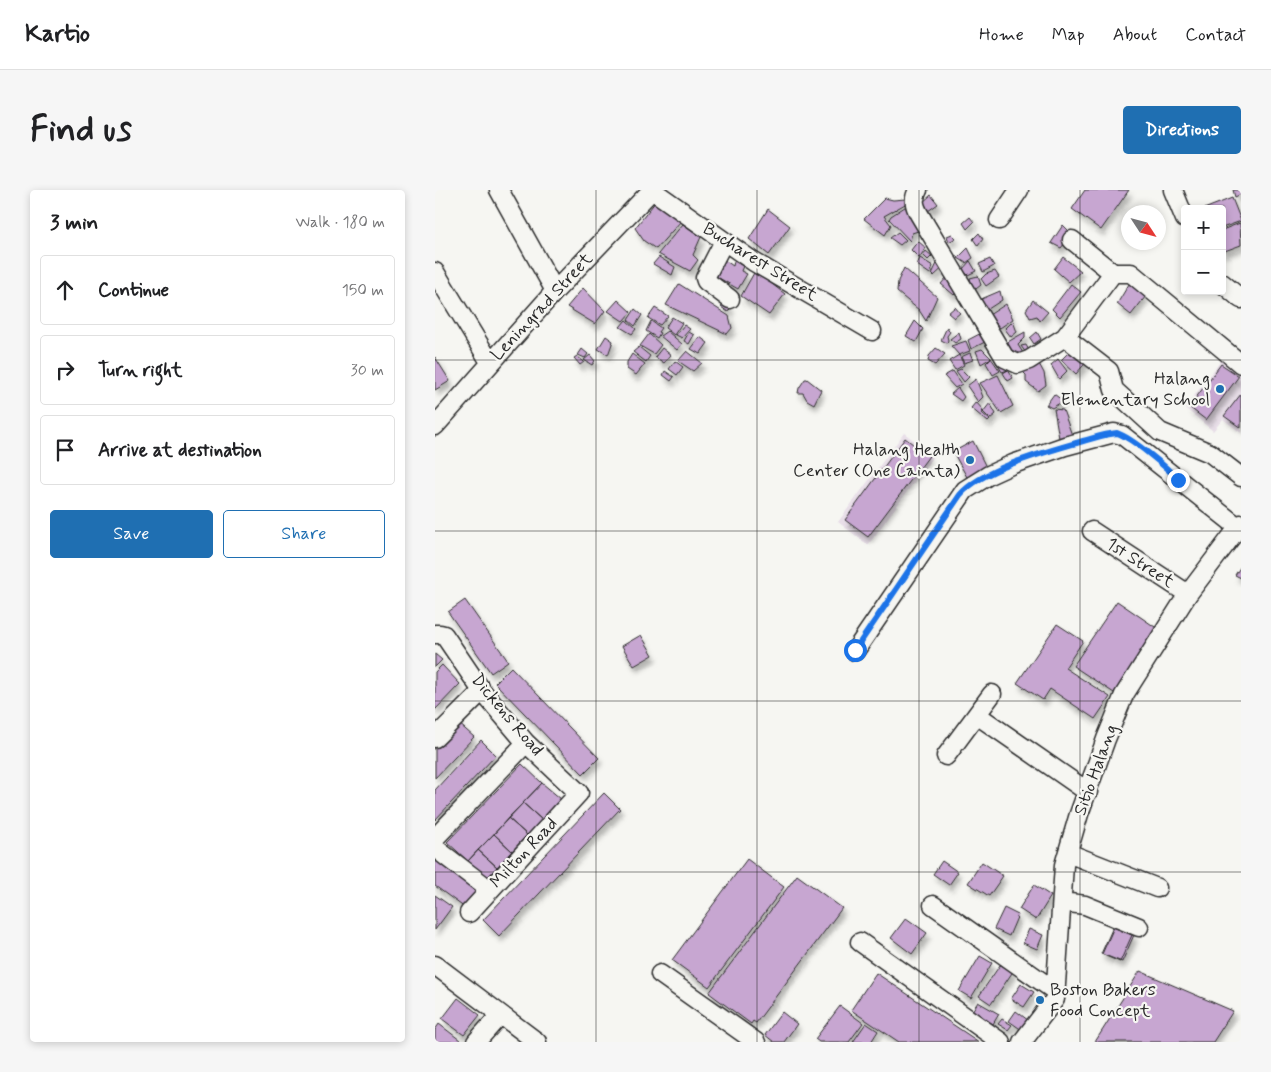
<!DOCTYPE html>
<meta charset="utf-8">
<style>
:root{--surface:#fff;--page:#f6f6f6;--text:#202124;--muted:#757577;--line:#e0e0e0;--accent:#1f6fb2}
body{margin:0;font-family:Mynerve,sans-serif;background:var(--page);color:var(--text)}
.controls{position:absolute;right:15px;top:15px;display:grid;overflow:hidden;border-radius:5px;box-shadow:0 2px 8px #0003}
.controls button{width:45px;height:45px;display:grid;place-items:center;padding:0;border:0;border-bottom:1px solid var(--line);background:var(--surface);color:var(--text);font:25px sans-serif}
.compass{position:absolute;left:686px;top:15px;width:45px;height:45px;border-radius:50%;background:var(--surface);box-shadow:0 2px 8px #0003;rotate:126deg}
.stop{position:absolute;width:15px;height:15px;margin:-11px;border:4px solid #1a73e8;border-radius:50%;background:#fff}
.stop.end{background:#1a73e8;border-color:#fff;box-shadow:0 1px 5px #0008}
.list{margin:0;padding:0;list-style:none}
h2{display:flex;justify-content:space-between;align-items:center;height:65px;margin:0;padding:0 20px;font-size:21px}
h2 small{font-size:16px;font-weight:400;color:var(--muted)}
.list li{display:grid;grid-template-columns:32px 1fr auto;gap:15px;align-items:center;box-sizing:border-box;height:70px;margin:0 10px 10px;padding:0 10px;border:1px solid var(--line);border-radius:5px}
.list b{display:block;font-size:19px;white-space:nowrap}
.list em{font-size:16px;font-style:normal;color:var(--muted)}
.actions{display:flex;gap:10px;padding:15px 20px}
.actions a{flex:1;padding:11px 0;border:1px solid var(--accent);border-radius:5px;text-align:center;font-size:18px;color:var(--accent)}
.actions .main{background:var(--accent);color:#fff}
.icon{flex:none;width:28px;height:28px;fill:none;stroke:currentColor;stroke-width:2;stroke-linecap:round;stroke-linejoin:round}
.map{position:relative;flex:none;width:806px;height:852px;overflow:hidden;border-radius:5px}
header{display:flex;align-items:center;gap:30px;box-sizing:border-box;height:70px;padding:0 25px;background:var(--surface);border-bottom:1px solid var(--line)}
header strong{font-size:24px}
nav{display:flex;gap:28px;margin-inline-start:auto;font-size:18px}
.intro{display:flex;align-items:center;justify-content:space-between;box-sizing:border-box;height:120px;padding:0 30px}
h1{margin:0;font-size:35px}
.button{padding:12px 22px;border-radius:5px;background:var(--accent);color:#fff;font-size:18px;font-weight:700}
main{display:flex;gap:30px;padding:0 30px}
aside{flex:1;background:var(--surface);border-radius:5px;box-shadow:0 2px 8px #0003}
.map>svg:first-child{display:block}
.built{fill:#e8dee8}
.building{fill:#c7a6d1;stroke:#2b2b2b;filter:url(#shadow)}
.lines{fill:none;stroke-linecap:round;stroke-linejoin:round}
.minor-casing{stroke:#2b2b2b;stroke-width:21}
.minor{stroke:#f6f6f2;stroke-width:18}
.route{stroke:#1a73e8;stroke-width:6}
.grid{fill:none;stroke:#2b2b2b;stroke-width:1;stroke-opacity:0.55}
.poi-dot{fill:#1f6fb2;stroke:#f6f6f2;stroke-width:2}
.labels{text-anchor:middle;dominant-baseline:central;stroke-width:4.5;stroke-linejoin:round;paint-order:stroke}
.street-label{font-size:18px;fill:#2b2b2b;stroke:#f6f6f2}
.poi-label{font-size:18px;fill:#2b2b2b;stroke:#f6f6f2;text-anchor:end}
</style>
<header>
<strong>Kartio</strong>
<nav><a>Home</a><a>Map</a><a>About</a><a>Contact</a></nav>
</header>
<div class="intro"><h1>Find us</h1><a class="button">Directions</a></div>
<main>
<aside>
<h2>3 min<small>Walk · 180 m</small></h2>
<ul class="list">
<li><svg class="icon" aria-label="ahead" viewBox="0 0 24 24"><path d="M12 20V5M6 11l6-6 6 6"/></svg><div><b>Continue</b></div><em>150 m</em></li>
<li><svg class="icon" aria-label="right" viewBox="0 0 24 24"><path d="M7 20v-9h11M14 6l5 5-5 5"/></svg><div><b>Turn right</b></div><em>30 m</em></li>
<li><svg class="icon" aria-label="arrive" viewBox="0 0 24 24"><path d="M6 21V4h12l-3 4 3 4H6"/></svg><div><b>Arrive at destination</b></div></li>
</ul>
<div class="actions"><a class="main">Save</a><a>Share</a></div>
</aside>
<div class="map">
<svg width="806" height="852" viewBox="0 0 806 852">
<defs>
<filter id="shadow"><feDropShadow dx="3" dy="5.5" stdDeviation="2.5" flood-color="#0004"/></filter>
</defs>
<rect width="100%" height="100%" fill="#f6f6f2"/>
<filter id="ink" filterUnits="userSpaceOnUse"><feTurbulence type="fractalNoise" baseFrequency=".02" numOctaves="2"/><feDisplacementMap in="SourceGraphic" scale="10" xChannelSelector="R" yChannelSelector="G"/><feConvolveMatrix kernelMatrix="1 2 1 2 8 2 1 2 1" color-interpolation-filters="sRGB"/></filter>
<g filter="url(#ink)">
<!-- built -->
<path class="built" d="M790 165 806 179V243L788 229 778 241 750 218Z
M469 243 499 265 433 355 403 332Z"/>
<!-- building -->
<path class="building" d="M650 0H694L666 40 637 19Z
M798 0H806V4L800 7Z
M496 5 503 14 493 21 487 13Z
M450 8 458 10 471 9 472 13 449 26 456 35 450 45 429 29Z
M797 8 806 31 787 38V19H769Z
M221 11 246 31 221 59 209 51 200 38Z
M476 13 486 40 477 43 475 51 454 29 456 26Z
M333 19 355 36 334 65 314 49Z
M535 27 539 32 532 39 528 33Z
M805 33 806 55 787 62V40Z
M248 34 266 47 258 65 263 70 255 81 223 64Z
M628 35 637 44 626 58 616 53Z
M463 42 471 50 465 55 455 48Z
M544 43 548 49 543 56 538 49Z
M517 44 521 48 514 52 512 46Z
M483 51 491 58 484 68 476 60Z
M533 58 538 68 531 73 523 68Z
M491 61 497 66 493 70 488 65Z
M506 65 512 74 499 86 497 84Z
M224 67 240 77 237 85 218 74Z
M628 67 646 81 634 92 619 79Z
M485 68 498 76 495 84 482 75Z
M288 69 298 76 299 71 308 76 306 81 312 84 303 99 277 84Z
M555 69 559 76 548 82 544 74Z
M535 71 541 81 533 85 527 80Z
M469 78 502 107 491 131 484 120 462 102 463 91Z
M320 81 350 104 334 125 306 106Z
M517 81 527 97 519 105 506 94Z
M560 81 564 87 551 96 546 89 551 84Z
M543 86 546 95 541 99 537 96 535 88Z
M244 94 294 126 297 138 292 144 231 115Z
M636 94 646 102 625 127 617 119Z
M694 94 711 106 696 125 682 114Z
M148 98 170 121 160 134 132 117Z
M565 101 567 110 550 121 544 110Z
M183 110 196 122 188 131 173 121Z
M598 110 613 122 605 131 602 126 595 128 591 120Z
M291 113 296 117 293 122 286 117Z
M571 114 578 129 565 138 554 125Z
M520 117 525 123 519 128 513 123Z
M220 118 233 126 225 135 213 128Z
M200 119 207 125 200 136 193 130Z
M237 127 247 133 239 145 230 138Z
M191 130 201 139 197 144 185 137Z
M216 131 226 138 223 142 225 143 222 148 211 141Z
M480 131 488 139 481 152 471 146Z
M578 131 582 142 576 147 570 139Z
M249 135 255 139 247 148 241 145Z
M512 137 515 142 512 146 513 150 512 153 506 150Z
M552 140 556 149 536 159 533 150Z
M232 141 247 154 242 160 225 146Z
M254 142 259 145 254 154 249 151Z
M524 142 526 149 520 153 515 149Z
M590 142V148L583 155 590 166 583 171 572 157 571 153Z
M602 142 606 149 599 154 595 148Z
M214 144 226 155 219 164 205 156Z
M171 146 178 151 173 165 163 159Z
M265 147 273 153 265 164 256 159Z
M531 151 535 161 524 165 516 156Z
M591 155 596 164 593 166 586 156Z
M204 157 215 166 211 172 198 162Z
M639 157 653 170 641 184 626 170Z
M227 158 236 165 229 173 220 167Z
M501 158 510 164 500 175 493 171 494 166Z
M147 159 153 164 150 168 143 165Z
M547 159 556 168 546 174 541 161Z
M252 161 267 173 258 181 243 171Z
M535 163 538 170 529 173 526 167Z
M197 164 210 174 201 185 192 179V172Z
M155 165 160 171 157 175 149 170Z
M524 165 529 175 520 180 514 171Z
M142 166 149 172 145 175 139 168Z
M0 167 15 191 0 200Z
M556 168 565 181 558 185 551 173Z
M568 169 573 180 567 182 560 170Z
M623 169 632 181 624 189 616 175Z
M602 170 609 183 611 195 603 201 591 192V185L587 181Z
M240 171 248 177 242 185 234 179Z
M786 174 804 186 771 230 754 217Z
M526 179 534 187 529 192 521 181Z
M573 180 578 188 573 191 568 183Z
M230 181 239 187 236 191 228 185Z
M518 181 527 194 520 198 509 186Z
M563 185 578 216 566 223 545 193Z
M370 189H372L386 200 379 214 372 210 368 203H363L364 198Z
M541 189 548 207 543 212 532 196Z
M523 198 529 207 526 211 516 204Z
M619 204 628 211 617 218 611 215Z
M806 204V238L789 226Z
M541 212 548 220 547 223 555 230 553 232 536 218Z
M555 213 561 224 555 229 548 222Z
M619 219 628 220 638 248 625 254Z
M470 248 494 266 433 347 410 330Z
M538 251 552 279 533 289 518 262Z
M806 376V388L800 385Z
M30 410 73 471 56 483 13 422Z
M682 411 723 439 679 503 638 476Z
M622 434 648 451 630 478 675 507 660 529 615 499 608 510 582 493Z
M206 445 218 465 199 476 187 456Z
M0 464 7 470 0 477Z
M7 475 25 494 0 520V482Z
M76 477 164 568 148 584 60 493Z
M22 532 39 547 0 588V554Z
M46 550 61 565 0 630V600Z
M87 574 107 593 33 671 12 652Z
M107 593 126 609 107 630 88 613Z
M169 603 185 619 64 746 48 730Z
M88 613 107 630 92 645 73 628Z
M73 628 92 645 77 661 59 644Z
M59 644 77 661 62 677 43 660Z
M43 660 62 677 52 688 33 671Z
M0 665 45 698 30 718 0 696Z
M312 669 349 697 274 797 237 770Z
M507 671 523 682 514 695 498 684Z
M547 672 568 686 554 706 533 693Z
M362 685 407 718 321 833 318 831 316 834 274 803Z
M599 695 616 706 601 730 584 719Z
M0 705 17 717 0 740Z
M569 718 583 725 574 746 559 739Z
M471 728 492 743 477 764 456 748Z
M678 737 697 745 685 772 666 764Z
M679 737 699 745 687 772 667 764Z
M594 739 608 745 602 759 588 753Z
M545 766 557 773 536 808 524 801Z
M565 775 579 780 556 814 544 806Z
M705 781 798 821 778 852H660Z
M441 783 544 852H464L416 820Z
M586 794 599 802 589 817 576 809Z
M23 808 45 825 29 845 7 829Z
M543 812 564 824 558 834 537 821Z
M405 816 428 833 414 852H384L380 849Z
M581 821 598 834 591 843 574 831Z
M347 822 362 834 349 852H339L330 845Z
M567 829 577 835 573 840 563 834Z
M431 833 443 841 436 852H418Z
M4 834 25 850 24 852H0V840Z"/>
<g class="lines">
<!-- minor casing -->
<g class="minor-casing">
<path id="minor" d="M64 0 120 101
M217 0 319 72 437 141
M483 0C478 9 479 15 484 24L570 168 583 174 594 170 630 147 678 83
M738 0 750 29
M564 30 584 0
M637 50 678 83
M289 51 270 88 271 91 295 109
M0 82 55 172
M678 83H696L806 174
M787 93 806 109
M630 147 674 181 679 200 725 242 775 263 806 287
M0 236 120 101 217 0
M657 341 753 404
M0 444H5L9 445 47 501 91 553 144 603 34 723
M420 461 530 300 554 285 578 274 630 256 679 243 687 245 803 337
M542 525 653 602
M0 548 47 501
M511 566 557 504
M0 648 91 553
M0 658 55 700
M633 663 722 698
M627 712 650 715 704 737
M498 715 620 801
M425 752 566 852
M0 775 102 852
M225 784 321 852
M41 852 65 825
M587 852 620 809 629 675 644 624 671 549 689 505 753 404 806 334"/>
</g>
<!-- minor -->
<use href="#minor" class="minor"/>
</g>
</g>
<g class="lines" filter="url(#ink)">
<!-- route -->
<path class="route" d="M420 460 525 305C548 278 614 261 648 251 659 248 670 244 682 243 697 248 733 278 743 290"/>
</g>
<!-- grid -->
<path class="grid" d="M161 0V852M322 0V852M484 0V852M645 0V852M0 170H806M0 341H806M0 511H806M0 682H806"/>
<!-- markers -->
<g class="poi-dot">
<circle cx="785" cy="199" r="5"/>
<circle cx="535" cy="270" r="5"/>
<circle cx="605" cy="810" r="5"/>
</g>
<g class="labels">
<!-- street labels -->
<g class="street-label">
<text transform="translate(325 72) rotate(32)">Bucharest Street</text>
<text transform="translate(107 117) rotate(-47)">Leningrad Street</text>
<text transform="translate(705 373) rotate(33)">1st Street</text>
<text transform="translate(72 525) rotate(50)">Dickens Road</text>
<text transform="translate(661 580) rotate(-70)">Sitio Halang</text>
<text transform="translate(89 663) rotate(-47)">Milton Road</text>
</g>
<!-- poi labels -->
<g class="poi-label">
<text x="775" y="189">Halang<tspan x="775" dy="21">Elementary School</tspan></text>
<text x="525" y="260">Halang Health<tspan x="525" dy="21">Center (One Cainta)</tspan></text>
<text x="615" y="800" text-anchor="start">Boston Bakers<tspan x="615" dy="21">Food Concept</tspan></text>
</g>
</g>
</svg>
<div class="controls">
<button>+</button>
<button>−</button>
</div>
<svg class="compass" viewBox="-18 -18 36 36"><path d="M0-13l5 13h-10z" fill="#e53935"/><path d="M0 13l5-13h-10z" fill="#757577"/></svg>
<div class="stop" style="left:420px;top:460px"></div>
<div class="stop end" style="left:743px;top:290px"></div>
</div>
</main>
